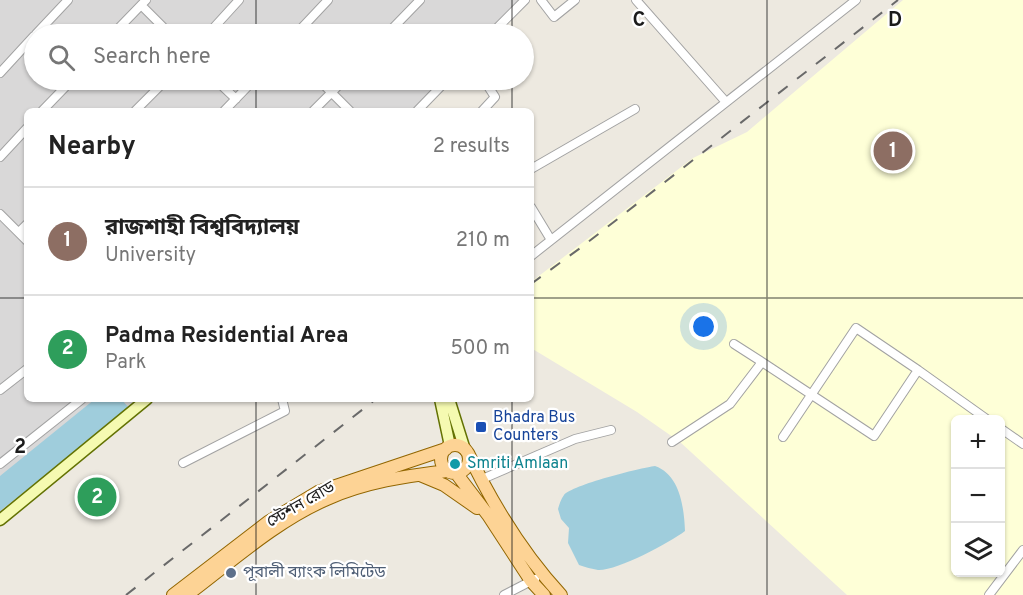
<!DOCTYPE html>
<meta charset="utf-8">
<style>
:root{--surface:#fff;--page:#f6f6f6;--text:#222;--muted:#767676;--line:#e0e0e0;--accent:#1a73e8}
body{margin:0;font-family:Overpass,"Noto Sans Bengali",sans-serif;background:var(--page);color:var(--text)}
.controls{position:absolute;right:18px;bottom:18px;display:grid;overflow:hidden;border-radius:9px;box-shadow:0 2px 4px #0004}
.controls button{width:54px;height:54px;display:grid;place-items:center;padding:0;border:0;border-bottom:2px solid var(--line);background:var(--surface);color:var(--text);font:30px sans-serif}
.you{position:absolute;left:704px;top:327px;width:21px;height:21px;margin:-15px;border:4px solid #fff;border-radius:50%;background:#1a73e8;box-shadow:0 0 0 9px #1a73e833}
.badge{display:grid;place-items:center;width:39px;height:39px;border-radius:50%;background:var(--accent);color:#fff;font-size:20px;font-weight:700}
.pin{position:absolute;translate:-50% -50%;border:3px solid #fff;box-shadow:0 2px 6px #0006}
.list{margin:0;padding:0;list-style:none}
h2{display:flex;justify-content:space-between;align-items:center;height:78px;margin:0;padding:0 24px;font-size:26px}
h2 small{font-size:20px;font-weight:400;color:var(--muted)}
.list li{display:grid;grid-template-columns:39px 1fr auto;gap:18px;align-items:center;box-sizing:border-box;height:108px;padding:0 24px;border-top:2px solid var(--line)}
.list b{display:block;font-size:22px;white-space:nowrap}
.list p{margin:0;font-size:20px;white-space:nowrap;color:var(--muted)}
.list em{font-size:20px;font-style:normal;color:var(--muted)}
.icon{flex:none;width:33px;height:33px;fill:none;stroke:currentColor;stroke-width:2;stroke-linecap:round;stroke-linejoin:round}
.map{position:relative;flex:none;width:1023px;height:595px;overflow:hidden}
.search{position:absolute;background:var(--surface);box-shadow:0 2px 4px #0004;left:24px;top:24px;width:510px;height:66px;display:flex;align-items:center;gap:15px;box-sizing:border-box;padding:0 21px;border-radius:33px;color:var(--muted);font-size:22px}
.panel{position:absolute;background:var(--surface);box-shadow:0 2px 4px #0004;left:24px;top:108px;width:510px;height:294px;border-radius:9px}
.map>svg:first-child{display:block}
.residential{fill:#d9d8d8}
.education{fill:#feffd7;fill-rule:evenodd}
.water{fill:#9fcddc}
.lines{fill:none;stroke-linecap:round;stroke-linejoin:round}
.minor-casing{stroke:#a2a2a2;stroke-width:10}
.secondary-casing{stroke:#637203;stroke-width:13}
.primary-casing{stroke:#926600;stroke-width:14}
.minor{stroke:#fff;stroke-width:8}
.secondary{stroke:#f5fab1;stroke-width:10}
.primary{stroke:#fdd395;stroke-width:12}
.rail{stroke:#696969;stroke-width:2;stroke-dasharray:12 12;stroke-linecap:butt}
.grid{fill:none;stroke:#1b1b1b;stroke-width:1.5;stroke-opacity:0.55}
.transit-dot{fill:#1a4fb4;stroke:#fff;stroke-width:2}
.culture-dot{fill:#0f9aa8;stroke:#fff;stroke-width:2}
.service-dot{fill:#5c6f8a;stroke:#fff;stroke-width:2}
.labels{text-anchor:middle;dominant-baseline:central;stroke-width:4.5;stroke-linejoin:round;paint-order:stroke}
.transit-label{font-size:16px;fill:#164399;stroke:#fff;text-anchor:start}
.culture-label{font-size:16px;fill:#0d838f;stroke:#fff;text-anchor:start}
.street-label{font-size:16px;fill:#1b1b1b;stroke:#fff}
.service-label{font-size:16px;fill:#4e5e75;stroke:#fff;text-anchor:start}
.grid-label{font-size:20px;text-anchor:middle;font-weight:bold;fill:#1b1b1b;stroke:#fff;stroke-width:4.5;stroke-linejoin:round;paint-order:stroke}
</style>
<div class="map">
<svg width="1023" height="595" viewBox="0 0 1023 595">
<rect width="100%" height="100%" fill="#ede9e0"/>
<!-- residential -->
<path class="residential" d="M0 0H525L491 34H34V80H447L415 111H27V399H145L0 524Z"/>
<!-- education -->
<path class="education" d="M903 0H1023V595H847L680 442 637 412 531 348V282L693 158 747 132ZM956 420H1000V572H956Z"/>
<!-- water -->
<path class="water" d="M95 399H121L130 409 0 511V476Z
M655 466C680 475 684 507 685 531 669 543 617 571 598 570 592 569 585 567 579 565L568 543 569 528 561 519 558 509C559 505 561 499 564 495 572 485 640 468 655 466Z"/>
<g class="lines">
<!-- minor casing -->
<g class="minor-casing">
<path id="minor" d="M541 0 554 17 575 0
M636 0 725 101
M141 5 170 34
M36 34 68 0
M113 34 146 0
M208 34 239 0
M296 34 328 0
M387 34 420 0
M491 34 525 0
M0 73 34 36
M216 80 236 99
M319 80 350 111
M42 111 72 80
M135 111 166 80
M224 111 254 80
M313 111 344 80
M417 111 447 80
M482 111 495 97 484 80
M0 157 27 128
M531 169 635 109
M531 207 551 240
M0 214 27 241
M19 232 27 224
M531 256 856 0
M734 344 762 362
M918 370 988 420
M0 390 27 369
M1000 428 1023 444
M672 442 730 404 762 362 874 436 918 370 856 328 783 437
M183 463 285 411 282 399
M0 464 82 399
M480 480 575 439 611 430
M504 595 535 579
M989 595 1023 550"/>
</g>
<!-- secondary casing -->
<g class="secondary-casing">
<path id="secondary" d="M440 399 450 446
M449 399 465 450
M0 520 147 399"/>
</g>
<!-- primary casing -->
<g class="primary-casing">
<path id="primary" d="M441 459a14 14 0 1 1 28 0a14 14 0 1 1-28 0Z
M468 453C492 503 523 554 561 595
M456 473 488 515 531 581 544 595
M420 475 444 485 477 508
M173 595 268 522 318 492 446 449
M187 595C231 562 276 521 327 499 365 482 406 476 447 471"/>
</g>
<!-- minor -->
<use href="#minor" class="minor"/>
<!-- secondary -->
<use href="#secondary" class="secondary"/>
<!-- primary -->
<use href="#primary" class="primary"/>
<!-- rail -->
<path class="rail" d="M531 284 583 246 898 0
M126 595 376 399"/>
</g>
<!-- grid -->
<path class="grid" d="M256 0V34M512 0V34M767 0V595M256 80V111M512 80V111M0 298H27M531 298H1023M256 399V595M512 399V595"/>
<!-- markers -->
<rect class="transit-dot" x="475" y="421" width="12" height="12" rx="3"/>
<circle class="culture-dot" cx="455" cy="464" r="6"/>
<circle class="service-dot" cx="231" cy="573" r="6"/>
<g class="labels">
<!-- transit labels -->
<g class="transit-label">
<text x="493" y="418">Bhadra Bus<tspan x="493" dy="18">Counters</tspan></text>
</g>
<!-- culture labels -->
<g class="culture-label">
<text x="467" y="464">Smriti Amlaan</text>
</g>
<!-- street labels -->
<g class="street-label">
<text transform="translate(301 505) rotate(-30)">স্টেশন রোড</text>
</g>
<!-- service labels -->
<g class="service-label">
<text x="243" y="573">পূবালী ব্যাংক লিমিটেড</text>
</g>
</g>
<g class="grid-label">
<text x="639" y="26">C</text>
<text x="895" y="26">D</text>
<text x="20" y="453">2</text>
</g>
</svg>
<div class="controls">
<button>+</button>
<button>−</button>
<button><svg class="icon" aria-label="layers" viewBox="0 0 24 24"><path d="M12 4l9 5-9 5-9-5zM3 14l9 5 9-5"/></svg></button>
</div>
<div class="you"></div>
<div class="pin badge" style="left:893px;top:151px;background:#8d6e63">1</div>
<div class="pin badge" style="left:97px;top:497px;background:#2e9e5b">2</div>
<div class="search"><svg class="icon" aria-label="search" viewBox="0 0 24 24"><circle cx="10" cy="10" r="6"/><path d="M15 15l6 6"/></svg>Search here</div>
<section class="panel">
<h2>Nearby<small>2 results</small></h2>
<ul class="list">
<li><span class="badge" style="background:#8d6e63">1</span><div><b>রাজশাহী বিশ্ববিদ্যালয়</b><p>University</p></div><em>210 m</em></li>
<li><span class="badge" style="background:#2e9e5b">2</span><div><b>Padma Residential Area</b><p>Park</p></div><em>500 m</em></li>
</ul>
</section>
</div>
